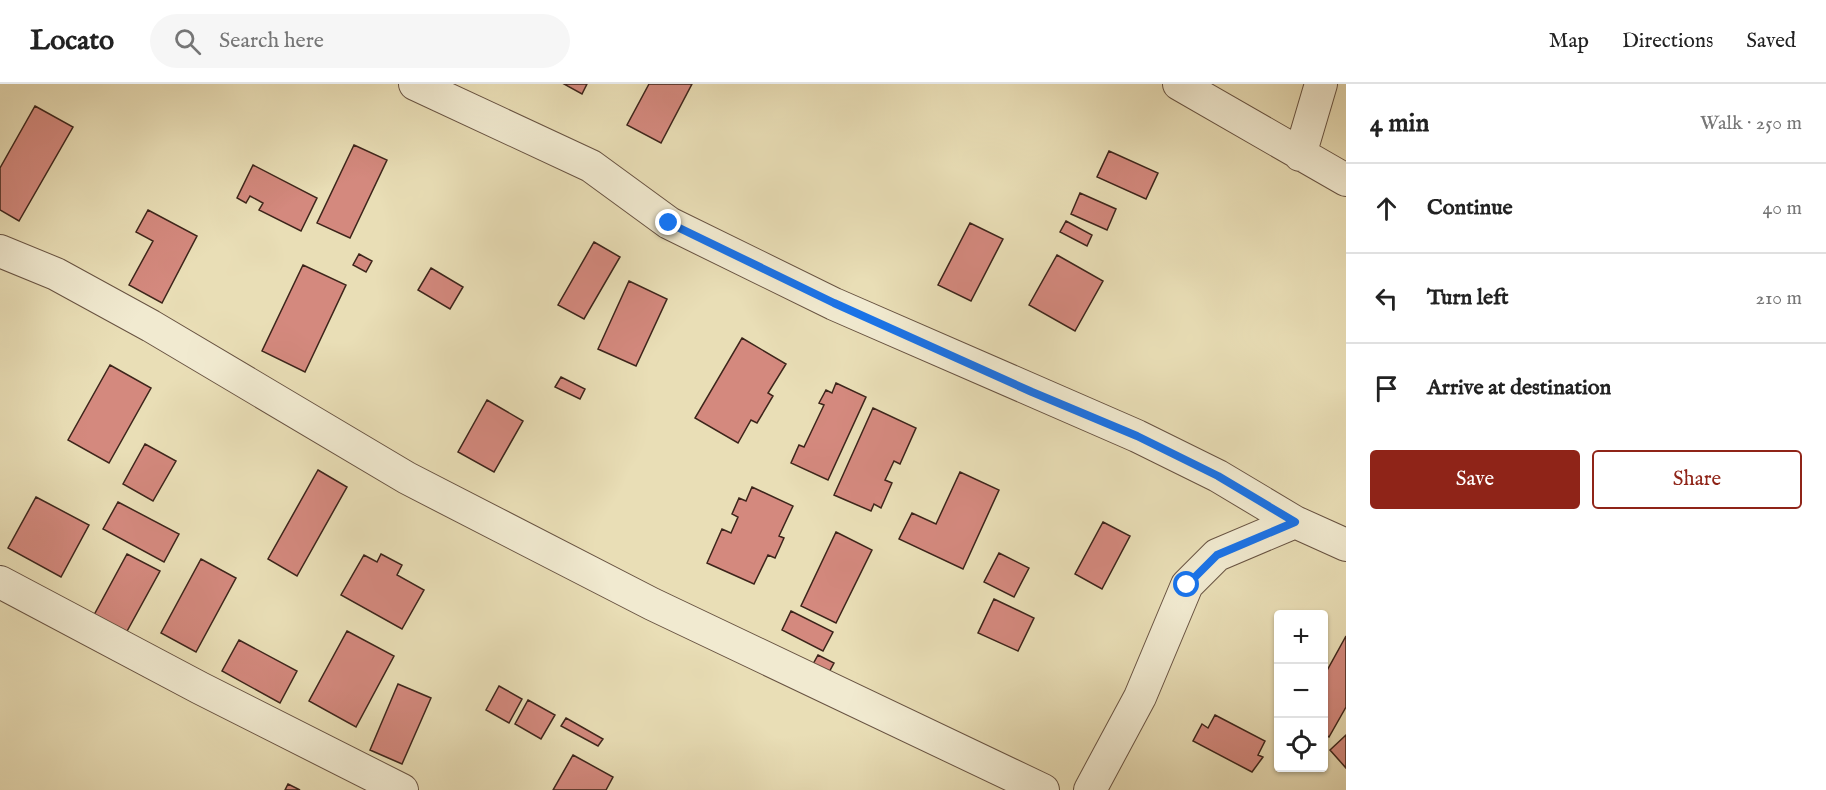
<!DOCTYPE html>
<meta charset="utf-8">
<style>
:root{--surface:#fff;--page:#f6f6f6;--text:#222;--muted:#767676;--line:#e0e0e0;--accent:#8f2418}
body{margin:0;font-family:"IM FELL English",serif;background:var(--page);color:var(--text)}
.controls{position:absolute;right:18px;bottom:18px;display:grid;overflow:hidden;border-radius:6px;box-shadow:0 2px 4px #0004}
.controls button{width:54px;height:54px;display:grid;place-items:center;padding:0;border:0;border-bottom:2px solid var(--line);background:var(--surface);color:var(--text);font:30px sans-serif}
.stop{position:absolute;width:18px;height:18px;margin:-14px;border:4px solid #1a73e8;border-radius:50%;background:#fff}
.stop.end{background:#1a73e8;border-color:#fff;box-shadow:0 2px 6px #0008}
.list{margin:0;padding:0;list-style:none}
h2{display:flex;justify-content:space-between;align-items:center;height:78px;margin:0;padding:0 24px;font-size:26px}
h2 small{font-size:20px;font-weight:400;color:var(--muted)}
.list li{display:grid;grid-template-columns:39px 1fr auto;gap:18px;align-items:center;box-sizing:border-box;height:90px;padding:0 24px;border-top:2px solid var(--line)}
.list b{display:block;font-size:22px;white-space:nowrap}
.list em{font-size:20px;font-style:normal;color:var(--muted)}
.actions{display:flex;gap:12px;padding:18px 24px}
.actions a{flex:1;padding:14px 0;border:2px solid var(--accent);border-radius:6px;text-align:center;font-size:21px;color:var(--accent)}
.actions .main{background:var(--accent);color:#fff}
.icon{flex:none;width:33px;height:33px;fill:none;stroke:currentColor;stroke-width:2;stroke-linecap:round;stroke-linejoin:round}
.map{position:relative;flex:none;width:1346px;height:706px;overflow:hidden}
header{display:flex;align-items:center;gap:36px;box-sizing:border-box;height:84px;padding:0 30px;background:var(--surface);border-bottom:2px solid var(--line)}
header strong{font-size:28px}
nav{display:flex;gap:33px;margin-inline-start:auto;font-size:21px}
.search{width:420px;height:54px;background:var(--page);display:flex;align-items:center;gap:15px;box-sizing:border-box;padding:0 21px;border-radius:33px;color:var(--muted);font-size:22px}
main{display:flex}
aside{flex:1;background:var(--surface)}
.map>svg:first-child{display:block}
.building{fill:#d4897e;stroke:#3d251b;stroke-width:1.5}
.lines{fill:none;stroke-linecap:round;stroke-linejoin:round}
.minor-casing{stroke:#685342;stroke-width:34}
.minor{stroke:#f1ead0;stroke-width:32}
.route{stroke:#1a73e8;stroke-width:8}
</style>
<header>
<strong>Locato</strong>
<div class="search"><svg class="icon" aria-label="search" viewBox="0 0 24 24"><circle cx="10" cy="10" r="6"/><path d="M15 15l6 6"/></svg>Search here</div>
<nav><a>Map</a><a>Directions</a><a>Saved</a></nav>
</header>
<main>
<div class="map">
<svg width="1346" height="706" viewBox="0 0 1346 706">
<rect width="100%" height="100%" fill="#e9deb6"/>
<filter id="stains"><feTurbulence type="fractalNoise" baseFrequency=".00333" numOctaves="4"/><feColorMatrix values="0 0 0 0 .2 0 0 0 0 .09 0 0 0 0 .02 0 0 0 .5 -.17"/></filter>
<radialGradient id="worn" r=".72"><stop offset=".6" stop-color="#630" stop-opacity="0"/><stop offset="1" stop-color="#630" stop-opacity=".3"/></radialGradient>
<!-- building -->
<path class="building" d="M564 0H587L582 10Z
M649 0H692L661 59 627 41Z
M35 22 73 43 19 137 0 126V84Z
M354 61 387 76 350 154 317 139Z
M1109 67 1158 89 1146 115 1097 93Z
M253 81 317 114 301 147 259 126 263 119 250 112 246 119 237 114Z
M1080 109 1116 125 1107 146 1071 130Z
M148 126 197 152 162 219 129 201 153 157 136 148Z
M1066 137 1092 151 1087 162 1060 148Z
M970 139 1003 155 971 217 938 201Z
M594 158 620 173 584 235 558 221Z
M359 170 372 177 366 188 353 181Z
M1057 171 1103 197 1075 247 1029 221Z
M303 181 346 201 305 288 262 267Z
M431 184 463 203 450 225 418 206Z
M629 197 667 215 636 282 598 265Z
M742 254 786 280 768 309 773 312 757 339 751 336 738 359 695 334Z
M110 281 151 304 109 379 68 356Z
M561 293 585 305 580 315 555 303Z
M836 299 866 313 828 396 791 379 799 361 804 363 824 321 819 319 826 306 832 309Z
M487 316 523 337 494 388 458 368Z
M873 324 916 344 900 380 894 377 885 396 892 399 881 424 874 420 871 427 834 411Z
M145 360 176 377 153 417 123 400Z
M318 386 347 403 297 492 268 475Z
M960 388 999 406 963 485 899 455 912 429 936 440Z
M752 403 793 422 779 452 784 454 775 474 768 471 754 500 707 479 722 445 731 449 738 433 732 430 739 414 746 417Z
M36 413 89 441 61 493 8 464Z
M118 418 179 450 164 478 103 445Z
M1103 438 1130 452 1102 505 1075 490Z
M836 448 872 466 836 539 801 522Z
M999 469 1029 484 1014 513 984 498Z
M127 470 160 487 126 549 94 531Z
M381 470 402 481 397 491 424 506 402 545 341 511 364 471 377 478Z
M201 475 236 494 196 568 161 549Z
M994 515 1034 534 1018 567 978 549Z
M791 527 833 548 823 567 782 546Z
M347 547 394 572 356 643 309 617Z
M1346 552V623L1329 653 1324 650V592Z
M239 556 297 587 280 619 222 587Z
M818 571 834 579 828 590 812 582Z
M398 600 431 614 402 680 370 666Z
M499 602 522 615 509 639 486 626Z
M528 616 555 631 541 655 515 640Z
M1215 631 1265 657 1258 671 1263 673 1252 688 1193 657 1202 640 1208 644Z
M566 634 603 655 598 662 561 642Z
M1346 651V684L1330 666Z
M573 671 613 693 606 706H553Z
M288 700 300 706H285Z"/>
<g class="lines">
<!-- minor casing -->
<g class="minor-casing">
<path id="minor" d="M415 0 591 82 669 139 834 220 1137 352 1218 392 1295 438 1346 461
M1179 0 1346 96
M1300 71 1321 0
M0 167 56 190 151 242 407 394 652 520 1043 706
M0 498 200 604 402 706
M1090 706 1140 613 1187 501 1217 471 1295 438"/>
</g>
<!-- minor -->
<use href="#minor" class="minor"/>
</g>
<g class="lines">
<!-- route -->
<path class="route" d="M669 139 834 219 1032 308 1137 352 1218 392 1295 438 1217 471 1187 501"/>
</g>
<rect width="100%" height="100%" filter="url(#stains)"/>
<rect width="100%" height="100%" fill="url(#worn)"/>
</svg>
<div class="controls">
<button>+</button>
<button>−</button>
<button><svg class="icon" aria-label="locate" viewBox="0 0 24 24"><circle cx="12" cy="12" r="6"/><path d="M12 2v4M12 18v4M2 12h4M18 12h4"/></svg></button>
</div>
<div class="stop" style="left:1187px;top:501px"></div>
<div class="stop end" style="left:669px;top:139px"></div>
</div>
<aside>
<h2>4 min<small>Walk · 250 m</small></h2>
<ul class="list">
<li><svg class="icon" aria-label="ahead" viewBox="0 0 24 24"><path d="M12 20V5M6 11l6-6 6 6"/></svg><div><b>Continue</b></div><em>40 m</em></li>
<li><svg class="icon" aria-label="left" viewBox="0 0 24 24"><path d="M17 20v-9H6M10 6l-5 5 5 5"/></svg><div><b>Turn left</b></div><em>210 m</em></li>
<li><svg class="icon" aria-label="arrive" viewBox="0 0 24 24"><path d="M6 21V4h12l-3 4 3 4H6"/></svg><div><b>Arrive at destination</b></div></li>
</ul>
<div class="actions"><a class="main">Save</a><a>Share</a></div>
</aside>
</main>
